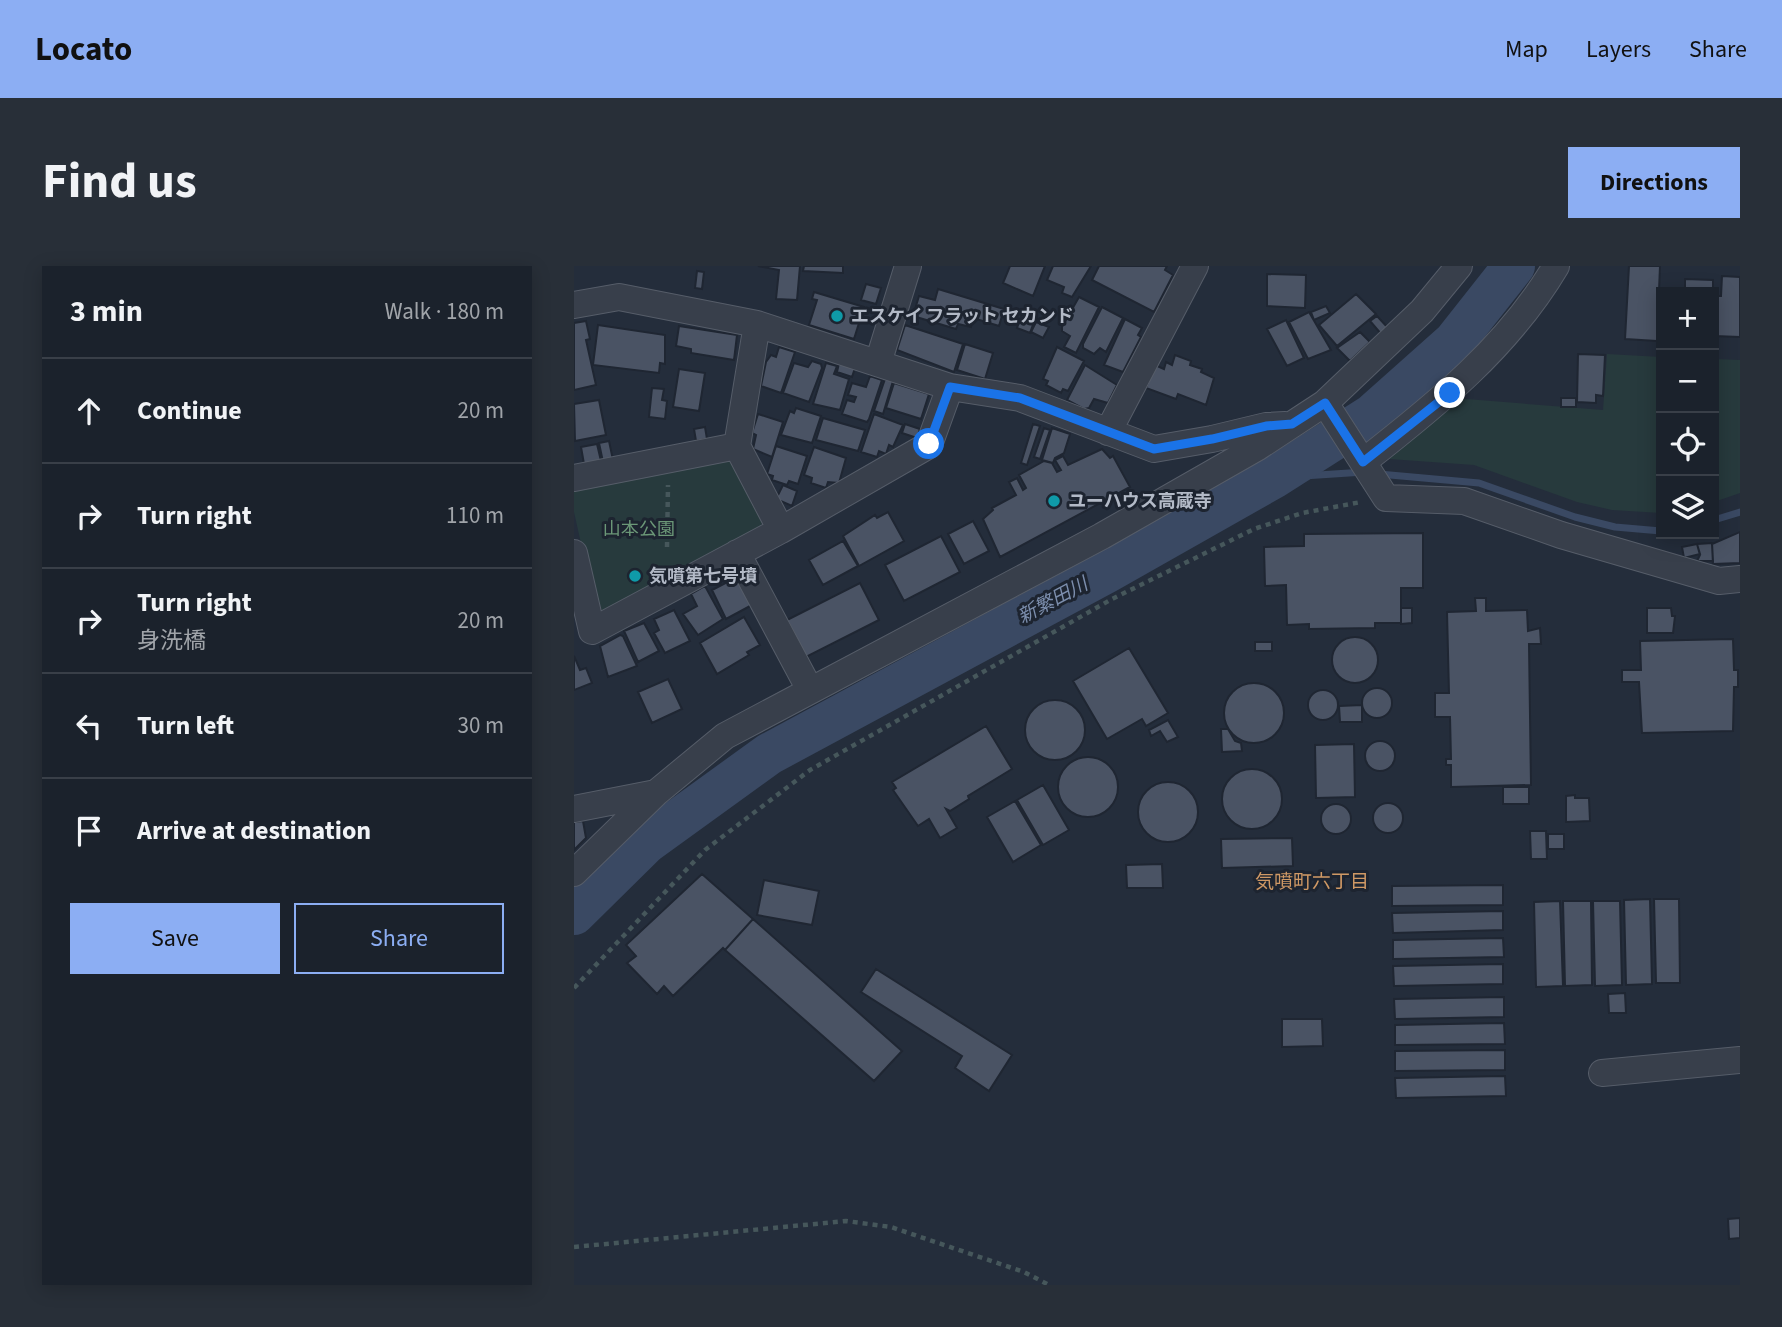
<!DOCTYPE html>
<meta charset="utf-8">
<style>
:root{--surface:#1b222c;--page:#282f38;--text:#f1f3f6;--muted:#a0a4a9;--line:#393f48;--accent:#8caef3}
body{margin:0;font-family:"Source Sans 3","Noto Sans JP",sans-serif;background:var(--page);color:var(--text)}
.controls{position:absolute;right:21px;top:21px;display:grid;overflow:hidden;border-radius:0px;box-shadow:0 4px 18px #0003}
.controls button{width:63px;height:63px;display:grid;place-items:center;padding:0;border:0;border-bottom:2px solid var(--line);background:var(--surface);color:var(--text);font:35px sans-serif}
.stop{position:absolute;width:21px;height:21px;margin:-16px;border:5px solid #1a73e8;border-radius:50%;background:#fff}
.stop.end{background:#1a73e8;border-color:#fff;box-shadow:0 2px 7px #0008}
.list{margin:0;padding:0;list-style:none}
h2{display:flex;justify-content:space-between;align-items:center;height:91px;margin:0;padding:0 28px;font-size:30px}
h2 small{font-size:23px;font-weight:400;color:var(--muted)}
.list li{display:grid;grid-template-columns:46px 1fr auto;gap:21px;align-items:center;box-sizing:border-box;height:105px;padding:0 28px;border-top:2px solid var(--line)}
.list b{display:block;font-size:26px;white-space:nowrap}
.list p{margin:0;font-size:23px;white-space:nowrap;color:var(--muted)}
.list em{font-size:23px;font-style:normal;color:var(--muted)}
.actions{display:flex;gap:14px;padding:21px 28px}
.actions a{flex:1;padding:16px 0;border:2px solid var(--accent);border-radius:0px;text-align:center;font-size:24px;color:var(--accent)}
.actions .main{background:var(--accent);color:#111}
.icon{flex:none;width:38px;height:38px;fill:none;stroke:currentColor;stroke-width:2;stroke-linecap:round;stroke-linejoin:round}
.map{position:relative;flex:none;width:1166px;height:1019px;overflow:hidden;border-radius:0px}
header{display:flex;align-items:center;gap:42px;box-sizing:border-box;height:98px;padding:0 35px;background:var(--accent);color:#111}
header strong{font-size:33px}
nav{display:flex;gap:38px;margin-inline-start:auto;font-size:24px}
.intro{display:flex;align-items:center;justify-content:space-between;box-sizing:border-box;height:168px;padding:0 42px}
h1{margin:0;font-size:49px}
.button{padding:18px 32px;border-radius:0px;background:var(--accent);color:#111;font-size:24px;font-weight:700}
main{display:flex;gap:42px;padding:0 42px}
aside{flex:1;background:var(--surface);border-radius:0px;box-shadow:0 4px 18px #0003}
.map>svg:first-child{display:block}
.green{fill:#273a3d}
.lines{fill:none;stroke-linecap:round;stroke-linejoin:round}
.stream{stroke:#3a4963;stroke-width:7}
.river{stroke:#3a4963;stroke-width:42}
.building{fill:#4a5364;stroke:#1f2632;stroke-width:2}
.minor-casing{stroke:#565d69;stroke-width:28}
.path{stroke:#46575b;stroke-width:4.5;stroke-dasharray:5 5;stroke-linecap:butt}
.minor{stroke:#383f4b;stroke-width:26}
.route{stroke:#1a73e8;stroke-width:9}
.culture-dot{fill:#0f9aa8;stroke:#1d2430;stroke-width:2.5}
.labels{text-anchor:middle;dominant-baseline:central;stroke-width:6;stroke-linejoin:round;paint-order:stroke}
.poi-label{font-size:18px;font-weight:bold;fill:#b3bac7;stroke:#1d2430;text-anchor:start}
.park-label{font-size:18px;fill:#6b9777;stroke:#1d2430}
.water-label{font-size:19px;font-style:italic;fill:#7c8ead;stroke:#1d2430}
.neighbourhood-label{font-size:19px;fill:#d09965;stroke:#1d2430}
</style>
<header>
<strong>Locato</strong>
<nav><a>Map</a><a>Layers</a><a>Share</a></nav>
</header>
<div class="intro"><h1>Find us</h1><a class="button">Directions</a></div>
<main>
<aside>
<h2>3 min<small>Walk · 180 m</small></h2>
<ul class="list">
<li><svg class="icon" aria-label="ahead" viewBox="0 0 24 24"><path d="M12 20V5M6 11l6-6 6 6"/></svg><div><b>Continue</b></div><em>20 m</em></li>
<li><svg class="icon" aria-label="right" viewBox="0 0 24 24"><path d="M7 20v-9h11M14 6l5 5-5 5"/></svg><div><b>Turn right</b></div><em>110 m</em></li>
<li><svg class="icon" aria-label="right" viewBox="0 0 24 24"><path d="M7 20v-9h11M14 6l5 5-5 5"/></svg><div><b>Turn right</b><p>身洗橋</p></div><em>20 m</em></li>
<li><svg class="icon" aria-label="left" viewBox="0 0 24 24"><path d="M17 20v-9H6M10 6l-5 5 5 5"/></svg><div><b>Turn left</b></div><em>30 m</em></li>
<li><svg class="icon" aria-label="arrive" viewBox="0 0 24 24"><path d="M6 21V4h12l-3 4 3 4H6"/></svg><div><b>Arrive at destination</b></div></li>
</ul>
<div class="actions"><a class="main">Save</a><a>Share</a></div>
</aside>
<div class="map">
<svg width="1166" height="1019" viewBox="0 0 1166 1019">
<rect width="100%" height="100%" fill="#242d3b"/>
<!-- green -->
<path class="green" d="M1033 88 1087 91V247L1038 244 1003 236 900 199 801 192 880 132 1029 144Z
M1140 93 1166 94V227L1140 236Z
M147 191 157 195 189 253 186 263 31 348 22 344 0 246V217Z"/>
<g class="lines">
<!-- stream -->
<path class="stream" d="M805 208 905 217 1001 251 1041 261 1087 265
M699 212 790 206
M1140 254 1166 246"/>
<!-- river -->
<path class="river" d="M0 648 72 577 195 488 533 306 699 212 798 149 880 76 940 0"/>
</g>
<!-- building -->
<path class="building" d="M184 0H226L223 34 202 33 205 4Z
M230 0H269V7L229 5Z
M436 0H471L459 30 429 17Z
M479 0H517L498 31 488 27 490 21 473 14Z
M525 0H593L591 4 599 9 580 46 518 14Z
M1055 0H1086L1083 75 1051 73Z
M123 5 130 6 128 23 121 22Z
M693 8 732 9 731 42 693 40Z
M1148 10 1166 11V71L1140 70V30H1147Z
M1111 13 1139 14V26H1105L1111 24Z
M292 18 307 22 302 38 287 34Z
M364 23 430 43 425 60 399 52 397 61 384 58 382 63 339 50 345 30 361 34Z
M240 26 290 41 280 73 235 59 243 34 238 33Z
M782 28 802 48 763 80 745 59Z
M505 31 525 41 502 87 490 81 496 70 488 65V61Z
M752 40 756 47 740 54 737 46Z
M528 41 549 52 532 86 526 82 520 88 509 82V78Z
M735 46 757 84 734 93 715 56Z
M448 48 461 53 456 67 443 62Z
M803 50 815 63 808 69 796 55Z
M551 53 568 62 564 69 567 71 549 106 530 99Z
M712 54 730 92 713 100 693 63Z
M12 55 16 73 12 74 22 119 0 124V57Z
M462 56 475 61 469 72 457 66Z
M24 59 91 69V98L86 97 85 107 19 99Z
M331 59 389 78 380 106 323 84Z
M105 60 163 69 160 94 117 87V83L102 80Z
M786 66 796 76 776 95 763 82Z
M391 78 419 87 411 113 383 104Z
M205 81 221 86 207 127 187 120 192 96 197 89 202 91Z
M483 81 510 95 494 125 489 123 487 127 472 119 474 115 469 113Z
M1004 88 1031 89 1029 130 1022 129V137L1003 136Z
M601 89 617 95 616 99 628 103 627 106 640 112 632 139 604 128 602 133 572 122 581 99 590 103 592 96 598 99Z
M238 95 247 98 248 102 235 136 209 127 220 97 234 101Z
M252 97 263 100 260 108 275 113 266 144 239 138Z
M265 97 281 102 278 111 263 106Z
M511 99 543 119 534 137 520 133 515 142 510 143 493 134Z
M105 103 131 107 125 145 99 141Z
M296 110 308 114 295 153 293 156 268 148 273 134 280 136 282 131 274 129 278 117 292 121Z
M311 113 319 115 309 148 300 145Z
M320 117 355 128 347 153 312 142Z
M78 122 90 123 88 134 93 135 91 153 75 151Z
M987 132H1002V141H987Z
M25 134 32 169 1 175 0 138Z
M222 142 247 150 238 177 207 169 216 145 220 147Z
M184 148 209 156 198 191 179 183 182 169 178 167Z
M300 148 329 159 319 181 315 179 312 188 305 185 303 191 287 186Z
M249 152 291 164 284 185 242 174Z
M331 158 346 163 343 172 328 167Z
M459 158 466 160 453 199 447 197Z
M131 161 133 173 122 175 120 163Z
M470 162 476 164 466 193 460 191Z
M478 162 496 168 490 187 481 192 479 197 468 194Z
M35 175 39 194 29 196 25 177Z
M23 178 27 195 10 198 7 181Z
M202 180 233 190 224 218 215 215 213 219 198 214 199 210 193 208Z
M240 181 272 192 265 217 254 216 252 222 237 217 238 212 230 209Z
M528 183 536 192 539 190 556 221 426 291 409 253 419 244 418 242 442 229 435 216 443 212 449 224 452 222 445 209 470 195 478 197 483 206 487 204 481 194 489 190 494 199Z
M209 219 223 225 218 240 202 233Z
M314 246 330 275 285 300 269 270 301 249 303 252Z
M399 255 415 285 390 298 374 268Z
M1166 266V297L1139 298 1138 278Z
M849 267V322H827V357H801V362L735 363V358L713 359 712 319 691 320 690 281 730 280V268Z
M367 270 386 306 330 335 311 299Z
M269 275 284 300 249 319 235 294Z
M1138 277 1139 295H1123L1126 289 1123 278Z
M1123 278 1126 288 1110 292 1108 281Z
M163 311 178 339 152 353 138 324Z
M286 317 305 354 232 391 213 354Z
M131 320 149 353 124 369 109 348 123 340 117 328Z
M901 332H912V345L953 344 954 365 966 362 967 378H955L957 519 877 521V499H872V493H877L876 451H861V427H875L873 346 902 345Z
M827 342H838V357L827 358Z
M1073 342H1097L1098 350H1101L1099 367H1073Z
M100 344 116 375 91 387 80 367 85 364 80 353Z
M170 351 186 379 173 386 175 389 143 408 126 377Z
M70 357 85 385 64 396 50 365Z
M46 369 49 370 63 400 34 411 26 380Z
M758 394a23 23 0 1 1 46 0a23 23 0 1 1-46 0Z
M1159 373 1160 404H1164V421H1160L1159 465 1068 467 1065 416H1048V404H1067L1066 375Z
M681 376H698V385H681Z
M555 382 594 447 572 460 568 453 533 473 499 415Z
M0 390 6 404 12 402 18 417 0 424Z
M94 413 108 443 78 457 64 426Z
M650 447a30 30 0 1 1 60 0a30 30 0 1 1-60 0Z
M788 437a15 15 0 1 1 30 0a15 15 0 1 1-30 0Z
M734 439a15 15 0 1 1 30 0a15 15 0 1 1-30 0Z
M451 464a30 30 0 1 1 60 0a30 30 0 1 1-60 0Z
M788 439V456H766L765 440Z
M594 454 604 471 593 476 586 465 577 470 575 464Z
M412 460 438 503 394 530 395 533 376 545 372 543 383 562 366 572 355 553 344 560 319 524 322 522 318 516Z
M647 463H654L661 475 667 477 668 485 648 486Z
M791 490a15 15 0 1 1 30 0a15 15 0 1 1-30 0Z
M780 478 781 531 742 532 741 479Z
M484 521a30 30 0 1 1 60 0a30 30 0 1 1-60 0Z
M648 533a30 30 0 1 1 60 0a30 30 0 1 1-60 0Z
M564 546a30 30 0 1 1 60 0a30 30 0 1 1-60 0Z
M469 519 495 564 469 579 443 534Z
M929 521H955V538H929Z
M1001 529V532H1015L1016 555 992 556V530Z
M441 535 467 579 439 596 413 551Z
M799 552a15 15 0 1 1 30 0a15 15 0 1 1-30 0Z
M747 553a15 15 0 1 1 30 0a15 15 0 1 1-30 0Z
M9 555 12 572 0 584V556Z
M956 565H972L973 593H957Z
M974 568H990V583H974Z
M718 572 719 600 648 602 647 573Z
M588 598 589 622H553L552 599Z
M128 608 179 653 151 684 149 682 99 730 90 720 83 728 53 697 62 690 52 679Z
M190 614 245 625 238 659 183 649Z
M929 619V639L818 640V620Z
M1076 633 1078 718 1052 719 1050 634Z
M1080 633H1105L1106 717H1082Z
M986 635 989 720 962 721 960 636Z
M989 635H1017L1018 719 991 720Z
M1019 635H1046L1048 719 1021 720Z
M929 645V664L819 667 818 647Z
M179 653 328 785 300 815 151 684Z
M929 672 930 691 819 693V674Z
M929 698V718L820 720 819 700Z
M302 703 438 789 415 825 381 802 388 790 287 726Z
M1051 727 1052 747H1035L1034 728Z
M930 731V751L821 753 820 733Z
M708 753H748L749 780 708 781Z
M930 757 931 778 821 779V759Z
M931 784V804L821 805V785Z
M931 810 932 830 822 832 821 812Z
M1166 952V972L1155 973 1154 953Z"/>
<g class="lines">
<!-- minor casing -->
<g class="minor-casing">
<path id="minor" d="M0 39 45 31 183 58 376 121 446 132 580 183 638 173 692 160 711 159
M183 58 163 180 207 264
M304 97 334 0
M751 137 812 232 890 235 987 269 1145 315 1166 313
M534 166 621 0
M789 196C862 139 934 81 982 0
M0 212 163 180
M0 287 18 365 207 264 355 179 376 121
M163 287 236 424
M0 543 82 527
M0 607 82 527 151 470 528 270 684 181 751 137 848 45 885 0
M1028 807 1166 794"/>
</g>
<!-- path -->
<path class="path" d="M93 281 94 219
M0 722 131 584 236 504 538 333 680 263 728 247 787 236
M0 981 272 955 317 961 450 1006 475 1019"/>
<!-- minor -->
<use href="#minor" class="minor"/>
</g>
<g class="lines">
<!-- route -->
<path class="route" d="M355 178 376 121 446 132 580 183 638 173 692 160 718 158 751 137 789 196 876 127"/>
</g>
<!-- markers -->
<g class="culture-dot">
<circle cx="263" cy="50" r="7"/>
<circle cx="480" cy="235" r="7"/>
<circle cx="61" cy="310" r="7"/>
</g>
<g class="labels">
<!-- poi labels -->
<g class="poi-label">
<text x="277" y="50">エスケイ フラット セカンド</text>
<text x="494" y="235">ユーハウス高蔵寺</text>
<text x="75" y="310">気噴第七号墳</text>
</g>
<!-- park labels -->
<g class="park-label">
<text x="65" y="263">山本公園</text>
</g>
<!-- water labels -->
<g class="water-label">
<text transform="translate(479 335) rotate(-28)">新繁田川</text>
</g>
<!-- neighbourhood labels -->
<g class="neighbourhood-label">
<text x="738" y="616">気噴町六丁目</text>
</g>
</g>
</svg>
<div class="controls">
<button>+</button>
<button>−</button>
<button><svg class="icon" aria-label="locate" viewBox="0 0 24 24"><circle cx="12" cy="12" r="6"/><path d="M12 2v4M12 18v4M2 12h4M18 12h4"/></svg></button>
<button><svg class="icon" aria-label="layers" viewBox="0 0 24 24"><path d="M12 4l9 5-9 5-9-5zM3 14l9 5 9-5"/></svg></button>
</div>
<div class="stop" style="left:355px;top:178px"></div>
<div class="stop end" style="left:876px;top:127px"></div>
</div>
</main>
